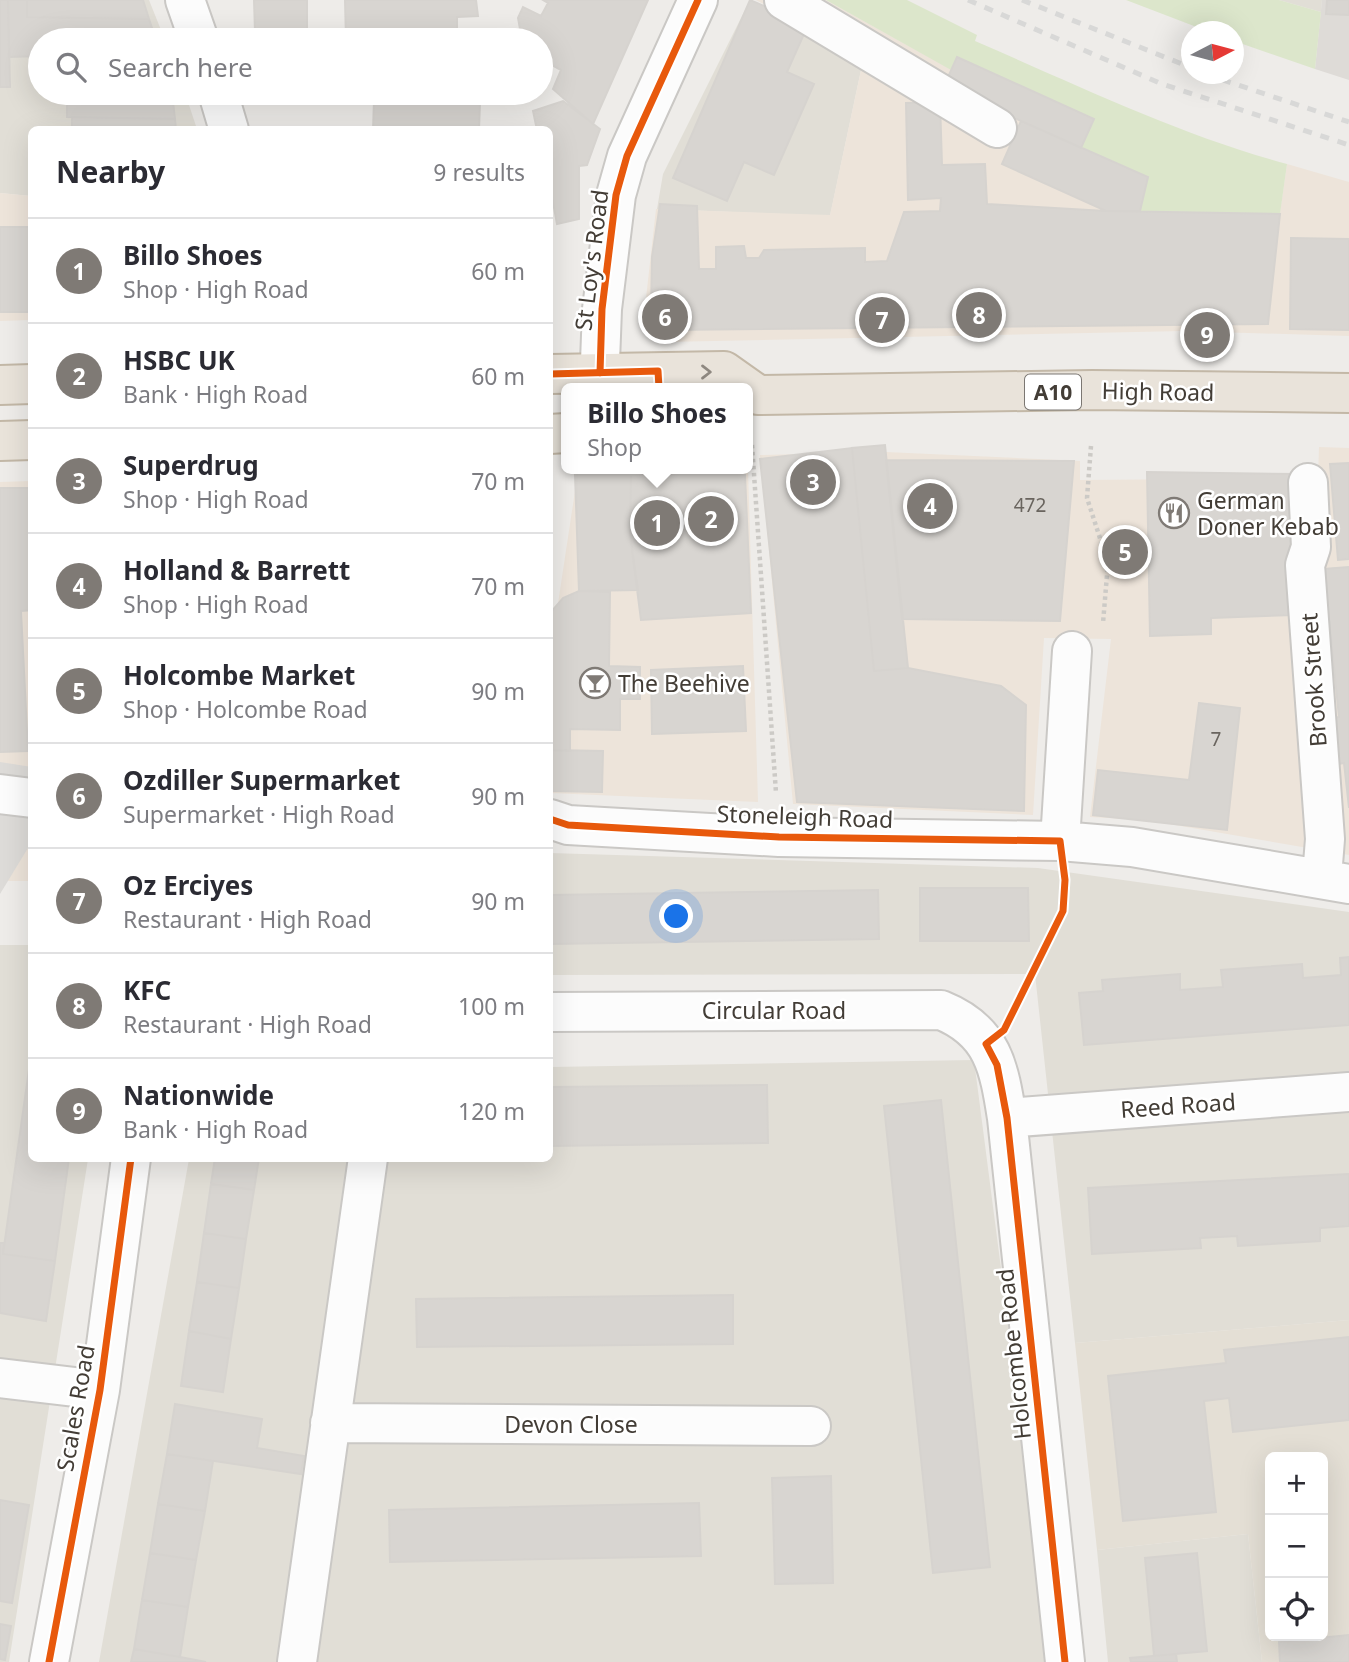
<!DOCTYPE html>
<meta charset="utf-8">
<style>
:root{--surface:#fff;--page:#f7f7f7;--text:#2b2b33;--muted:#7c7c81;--line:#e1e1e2;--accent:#7f7a75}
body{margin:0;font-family:"Noto Sans",sans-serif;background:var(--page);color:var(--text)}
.controls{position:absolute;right:21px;bottom:21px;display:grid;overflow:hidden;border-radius:10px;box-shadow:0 7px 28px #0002}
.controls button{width:63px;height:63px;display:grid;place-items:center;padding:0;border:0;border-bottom:2px solid var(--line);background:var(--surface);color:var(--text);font:35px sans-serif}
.compass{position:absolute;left:1181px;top:21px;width:63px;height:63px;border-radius:50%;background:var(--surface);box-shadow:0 7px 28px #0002;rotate:84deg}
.you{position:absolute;left:677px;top:917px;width:24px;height:24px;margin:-18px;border:5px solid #fff;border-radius:50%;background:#1a73e8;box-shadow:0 0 0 10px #1a73e833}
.badge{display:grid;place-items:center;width:46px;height:46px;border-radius:50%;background:var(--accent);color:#fff;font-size:23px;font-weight:700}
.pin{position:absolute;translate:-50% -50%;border:4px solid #fff;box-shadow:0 2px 7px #0006}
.popup{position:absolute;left:561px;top:383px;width:192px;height:91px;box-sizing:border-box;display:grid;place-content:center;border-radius:10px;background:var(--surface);filter:drop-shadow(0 2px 5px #0005);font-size:23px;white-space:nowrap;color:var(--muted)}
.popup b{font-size:26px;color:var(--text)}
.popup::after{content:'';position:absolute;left:50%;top:100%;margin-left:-14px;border:14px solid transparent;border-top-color:var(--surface)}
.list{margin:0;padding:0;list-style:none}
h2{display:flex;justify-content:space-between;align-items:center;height:91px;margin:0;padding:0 28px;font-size:30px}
h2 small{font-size:23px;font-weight:400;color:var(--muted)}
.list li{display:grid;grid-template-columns:46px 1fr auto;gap:21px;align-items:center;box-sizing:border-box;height:105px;padding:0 28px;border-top:2px solid var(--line)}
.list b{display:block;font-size:26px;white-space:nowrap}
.list p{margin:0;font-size:23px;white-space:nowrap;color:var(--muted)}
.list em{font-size:23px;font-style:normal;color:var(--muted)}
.icon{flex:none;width:38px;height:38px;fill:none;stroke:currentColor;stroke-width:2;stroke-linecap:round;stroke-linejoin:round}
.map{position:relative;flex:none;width:1349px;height:1662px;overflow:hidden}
.search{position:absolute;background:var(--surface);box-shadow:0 7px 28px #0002;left:28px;top:28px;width:525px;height:77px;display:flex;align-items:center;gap:18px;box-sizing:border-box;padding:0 24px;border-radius:38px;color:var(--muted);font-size:26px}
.panel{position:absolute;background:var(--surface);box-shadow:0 7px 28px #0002;left:28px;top:126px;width:525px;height:1036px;border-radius:10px}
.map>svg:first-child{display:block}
.residential{fill:#e1ded6}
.commercial{fill:#ede4da}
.industrial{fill:#dedbd7}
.education{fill:#e4dfd5;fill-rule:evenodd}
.green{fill:#dce6cb}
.parking{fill:#dddbd8}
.building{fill:#d8d5d1;stroke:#d6d3cf;stroke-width:2}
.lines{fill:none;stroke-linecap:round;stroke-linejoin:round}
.minor-casing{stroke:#cac8c5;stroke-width:42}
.highway-casing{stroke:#c3b8a7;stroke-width:42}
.path{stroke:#cccac6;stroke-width:4.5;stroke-dasharray:3.5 3.5;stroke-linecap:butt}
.minor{stroke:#fcfcfc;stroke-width:38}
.highway{stroke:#e9e3da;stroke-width:38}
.rail{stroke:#d8d8d7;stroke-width:5;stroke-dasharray:9 9;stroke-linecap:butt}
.cycleway-casing{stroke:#fff;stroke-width:11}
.cycleway{stroke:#e8590c;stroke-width:7}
.oneway{stroke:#8e8880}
.labels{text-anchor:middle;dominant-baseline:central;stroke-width:5;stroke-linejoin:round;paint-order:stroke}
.number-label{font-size:19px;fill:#69645e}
.shield{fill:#fff;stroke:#7b7772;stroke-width:2}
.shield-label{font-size:21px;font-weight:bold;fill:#433d36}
.street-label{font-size:23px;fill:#433d36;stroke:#fff}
.poi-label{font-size:23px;fill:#433d36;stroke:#fff;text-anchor:start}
</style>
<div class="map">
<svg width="1349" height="1662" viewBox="0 0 1349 1662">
<rect width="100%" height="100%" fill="#eeece9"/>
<!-- residential -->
<path class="residential" d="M0 0H149L165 40H40V93H185L197 129 32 130 31 196 0 193Z
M750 0 808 25 864 56 830 216 657 209 663 174Z
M1279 0H1322L1321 12Z
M550 853 1038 868 1349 912V1320L1075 1343 1035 974 550 975Z
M0 945H31L32 1158 88 1159 9 1662H0Z
M974 1060 1052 1662H99L189 1159 550 1158V1067Z
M1248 1534 1262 1662H1108L1097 1550Z"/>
<!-- commercial -->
<path class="commercial" d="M756 0H826L950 69 957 57 1094 119 1148 177 1140 210 1280 213 1287 164 1349 182V336L1184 331 664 342 644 316 656 209 830 215 864 56Z
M0 193 31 196V320L0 321Z
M1319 447 1349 448V855L1146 820 1090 817 1111 639 1044 638 1033 815 793 804 760 455 886 452 1080 461V480L1318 478Z
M748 469 758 802 550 793V656L577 478Z
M31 481V881H0V482Z"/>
<!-- industrial -->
<path class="industrial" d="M1322 0H1349V80L1315 69Z"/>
<!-- education -->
<path class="education" d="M1349 1320V1662H1262L1248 1534 1097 1550 1075 1343ZM1270 1457H1323V1636H1270Z"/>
<!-- green -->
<path class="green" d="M826 0H907L977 35 975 41C1077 85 1180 135 1287 164L1280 214 1140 211 1148 177 1081 148 1094 119 957 57 951 70Z
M1126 0H1279L1321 12 1315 69 1234 41V32L1207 31Z"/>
<!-- parking -->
<path class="parking" d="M0 762 32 767 31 843 0 894Z"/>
<!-- building -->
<path class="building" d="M0 0H8L10 87H0Z
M8 0H27V17L149 19 156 40H40V56L9 57Z
M27 0H143L149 19 27 17Z
M254 0H307V31L255 32Z
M345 0H476L478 16 457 17V40H346Z
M543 0H648L593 124 553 89 561 70 541 59V40H522L518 18 523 7 541 16 548 3Z
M750 0 808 25 787 72 814 84 774 175 744 162 727 201 673 178Z
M1327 0H1349V15L1326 14Z
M957 57 1094 119 1081 148 944 86Z
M106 93H172L175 119 67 117V96H106Z
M398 93H454L453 100 480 102 479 130H373L374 100 397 96Z
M563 101 600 129 587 165 579 166V219L557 224 550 186V130H537L533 111Z
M940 102 942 165 985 164 987 204 1106 211 1280 214 1268 324 666 330 651 311 652 257 660 204 697 206 699 269H716V247L744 246 746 258H759L764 250 865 248V262L887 261 904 212 940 211 941 198 908 200 906 103Z
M72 117 175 119 176 130H72Z
M1021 121 1148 177 1140 211H1106L1002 164Z
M0 227H32V312H0Z
M1291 238 1349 239V330L1290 329Z
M885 445 908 668 874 671 852 448Z
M852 448 874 671 908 668 1001 686 1026 705 1024 811 797 802 760 459Z
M886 460 1074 461 1060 621 902 619Z
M1349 463V559L1338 560 1330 464Z
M1147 472 1296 474 1293 615 1211 618V634L1150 636Z
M575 475H631L630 535 638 590 579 591Z
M631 475H745L751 613 641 620 630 535Z
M0 488H32V610L21 611 28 751 0 752Z
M1349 567V808L1344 763 1338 764 1333 718 1339 717 1324 569Z
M579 591 610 592 609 666 640 667V699H620V730L570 729V751L550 750V613L563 598Z
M743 666 746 731 652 734 651 670Z
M1199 703 1240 708 1227 830 1093 815 1098 770 1189 780Z
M550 750 603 751 602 792 550 791Z
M920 888H1028L1029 941H920Z
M878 890 879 939 550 944V895Z
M1349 957V1025L1084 1045 1079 993 1103 991 1102 980 1180 974V990L1223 987 1221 970 1302 964 1303 978 1341 975 1340 958Z
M32 1048V1158H69L55 1261 3 1254Z
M767 1085 768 1143 550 1146V1087Z
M941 1100 990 1567 933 1573 884 1106Z
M215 1158H259L254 1190 211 1184Z
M1349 1174V1226L1320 1228V1241L1238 1246 1237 1236 1200 1238 1201 1248 1092 1254 1088 1188Z
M211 1184 254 1190 246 1239 204 1233Z
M204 1233 246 1239 239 1288 197 1282Z
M0 1243H4L3 1254 55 1261 46 1321 0 1313Z
M197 1282 239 1288 231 1339 189 1331Z
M733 1295V1344L417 1347 416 1299Z
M189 1331 231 1339 223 1392 181 1386Z
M1349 1337V1420L1233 1432 1229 1398 1204 1401 1216 1512 1123 1521 1108 1376 1226 1363 1224 1350Z
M175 1404 262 1419 257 1448 304 1456 301 1474 167 1454Z
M167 1454 213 1461 205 1511 158 1504Z
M831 1476 833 1583 775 1584 772 1478Z
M0 1500 29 1505 12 1603 0 1601Z
M699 1503 701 1556 390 1562 389 1510Z
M158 1504 205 1511 196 1560 150 1553Z
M150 1553 196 1560 188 1607 142 1600Z
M1197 1553 1207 1651 1154 1656 1145 1558Z
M142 1600 188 1607 180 1657 134 1649Z
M0 1624 11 1626 5 1660 0 1659Z
M1349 1635V1662H1280L1279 1642Z
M134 1649 180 1657 206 1662H131Z
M1176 1654 1177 1662H1131L1130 1658Z"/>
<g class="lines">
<!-- minor casing -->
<g class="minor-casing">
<path id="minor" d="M185 0 199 40
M784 0 997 128
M218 93 229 130
M599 388 602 309 616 195 627 156 698 0
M1308 483 1311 547 1305 565 1325 839 1322 877
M0 794 32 798
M550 819 568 825 779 837 1060 841 1132 847 1349 884
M1060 841 1072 651
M550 1012 941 1010C993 1031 999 1067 1007 1118L1065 1662
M1007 1118 1349 1092
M0 1378 100 1390
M330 1423 811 1426
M49 1662 100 1390 131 1158
M297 1662 368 1158"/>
</g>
<!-- highway casing -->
<g class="highway-casing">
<path id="highway" d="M550 374 724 371 758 395 1092 390 1349 393
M0 385 32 384
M550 434 566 433
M0 441 32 440"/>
</g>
<!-- path -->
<path class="path" d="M752 445 776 793
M1091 446 1087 498 1108 563 1103 623"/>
<!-- minor -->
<use href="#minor" class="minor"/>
<!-- highway -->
<use href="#highway" class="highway"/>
<!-- rail -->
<path class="rail" d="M968 0 1162 84 1349 145
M1022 0 1192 68
M1205 74 1349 122"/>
<!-- cycleway casing -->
<g class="cycleway-casing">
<path id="cycleway" d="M600 373 602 309 616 195 627 156 698 0
M550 374 658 371 659 388
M550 819 568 825 779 837 1060 841 1065 880 1063 911 1004 1030 986 1044 997 1065 1007 1118 1065 1662
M49 1662 100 1390 131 1158"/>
</g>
<!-- cycleway -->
<use href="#cycleway" class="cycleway"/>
</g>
<!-- one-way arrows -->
<defs><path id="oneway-chevron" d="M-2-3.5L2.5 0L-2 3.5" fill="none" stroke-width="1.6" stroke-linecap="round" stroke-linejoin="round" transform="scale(1.75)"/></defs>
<use class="oneway" href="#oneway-chevron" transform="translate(706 372)"/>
<!-- icons -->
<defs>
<g id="restaurant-ring" transform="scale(1.575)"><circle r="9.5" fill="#fff" stroke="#7f7a75" stroke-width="1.5"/><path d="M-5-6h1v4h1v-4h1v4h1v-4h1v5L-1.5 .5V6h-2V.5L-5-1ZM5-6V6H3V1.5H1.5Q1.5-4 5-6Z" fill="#7f7a75"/></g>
<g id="bar-ring" transform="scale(1.575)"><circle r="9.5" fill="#fff" stroke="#7f7a75" stroke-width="1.5"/><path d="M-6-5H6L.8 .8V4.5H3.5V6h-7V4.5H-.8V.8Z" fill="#7f7a75"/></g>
</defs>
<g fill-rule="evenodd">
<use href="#restaurant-ring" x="1174" y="513"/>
<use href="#bar-ring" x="595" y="683"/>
</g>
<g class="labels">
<!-- number labels -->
<g class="number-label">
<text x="1030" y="505">472</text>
<text x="1216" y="739">7</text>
</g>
<!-- shield labels -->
<rect class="shield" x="1025" y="374.5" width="56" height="35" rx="5"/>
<g class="shield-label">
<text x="1053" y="392">A10</text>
</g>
<!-- street labels -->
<g class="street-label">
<text transform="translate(591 260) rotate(-83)">St Loy's Road</text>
<text transform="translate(1158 391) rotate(1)">High Road</text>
<text transform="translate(1313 680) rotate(-94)">Brook Street</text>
<text transform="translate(805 816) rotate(2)">Stoneleigh Road</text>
<text x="774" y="1010">Circular Road</text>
<text transform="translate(1178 1105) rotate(-4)">Reed Road</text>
<text transform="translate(1013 1354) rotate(-96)">Holcombe Road</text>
<text transform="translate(75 1408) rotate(-80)">Scales Road</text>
<text x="571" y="1424">Devon Close</text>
</g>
<!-- poi labels -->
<g class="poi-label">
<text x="1197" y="500">German<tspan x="1197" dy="26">Doner Kebab</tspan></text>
<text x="618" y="683">The Beehive</text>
</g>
</g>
</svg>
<div class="controls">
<button>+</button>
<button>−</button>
<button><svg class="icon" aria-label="locate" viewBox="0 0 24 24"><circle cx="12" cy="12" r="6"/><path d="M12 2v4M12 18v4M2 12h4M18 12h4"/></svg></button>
</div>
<svg class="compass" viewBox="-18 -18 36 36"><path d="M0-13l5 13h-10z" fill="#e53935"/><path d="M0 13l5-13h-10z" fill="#7c7c81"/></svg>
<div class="you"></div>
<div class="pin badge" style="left:657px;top:523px">1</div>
<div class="popup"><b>Billo Shoes</b>Shop</div>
<div class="pin badge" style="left:711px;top:519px">2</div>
<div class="pin badge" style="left:813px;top:482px">3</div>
<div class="pin badge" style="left:930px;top:506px">4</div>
<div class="pin badge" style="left:1125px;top:552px">5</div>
<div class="pin badge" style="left:665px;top:317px">6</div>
<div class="pin badge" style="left:882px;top:320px">7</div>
<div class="pin badge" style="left:979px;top:315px">8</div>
<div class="pin badge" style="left:1207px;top:335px">9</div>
<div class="search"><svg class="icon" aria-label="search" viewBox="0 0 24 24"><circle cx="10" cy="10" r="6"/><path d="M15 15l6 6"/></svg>Search here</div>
<section class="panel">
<h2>Nearby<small>9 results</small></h2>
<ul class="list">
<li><span class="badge">1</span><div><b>Billo Shoes</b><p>Shop · High Road</p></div><em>60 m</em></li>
<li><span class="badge">2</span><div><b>HSBC UK</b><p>Bank · High Road</p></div><em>60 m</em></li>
<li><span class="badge">3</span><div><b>Superdrug</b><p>Shop · High Road</p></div><em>70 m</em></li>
<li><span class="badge">4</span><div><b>Holland &amp; Barrett</b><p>Shop · High Road</p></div><em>70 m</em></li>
<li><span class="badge">5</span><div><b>Holcombe Market</b><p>Shop · Holcombe Road</p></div><em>90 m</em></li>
<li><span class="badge">6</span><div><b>Ozdiller Supermarket</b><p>Supermarket · High Road</p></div><em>90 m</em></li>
<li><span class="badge">7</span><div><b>Oz Erciyes</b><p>Restaurant · High Road</p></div><em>90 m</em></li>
<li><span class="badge">8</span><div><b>KFC</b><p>Restaurant · High Road</p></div><em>100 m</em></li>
<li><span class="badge">9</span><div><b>Nationwide</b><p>Bank · High Road</p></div><em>120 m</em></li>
</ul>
</section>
</div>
